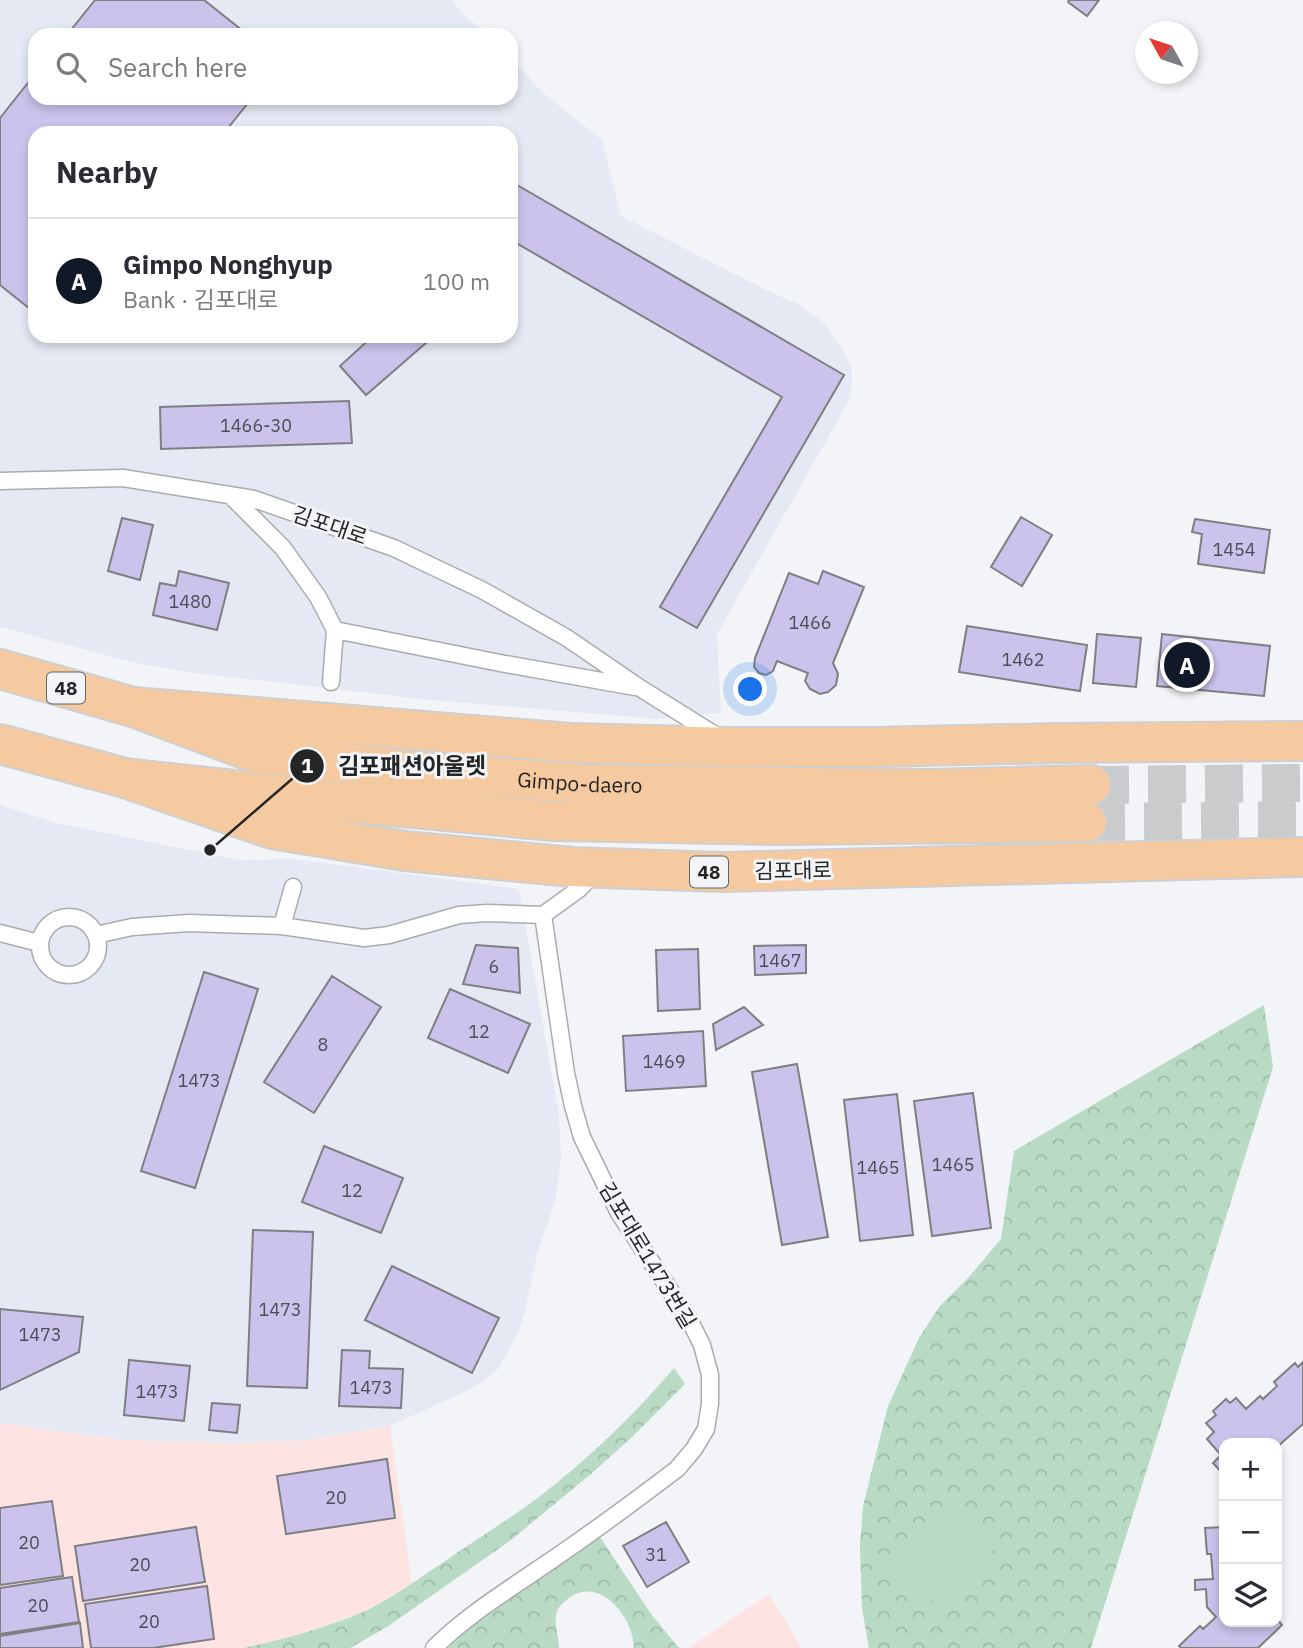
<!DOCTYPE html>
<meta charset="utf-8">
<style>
:root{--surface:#fff;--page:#f2f2f3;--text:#2b2b33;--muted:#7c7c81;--line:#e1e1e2;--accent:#111827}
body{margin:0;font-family:"IBM Plex Sans","Noto Sans KR",sans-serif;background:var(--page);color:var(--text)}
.controls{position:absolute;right:21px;bottom:21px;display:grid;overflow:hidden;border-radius:14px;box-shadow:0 4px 10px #0003}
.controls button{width:63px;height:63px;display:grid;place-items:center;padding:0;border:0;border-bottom:2px solid var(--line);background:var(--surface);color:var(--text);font:35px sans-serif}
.compass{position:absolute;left:1135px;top:21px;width:63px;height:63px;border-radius:50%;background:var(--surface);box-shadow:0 4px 10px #0003;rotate:310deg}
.you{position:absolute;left:751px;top:690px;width:24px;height:24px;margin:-18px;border:5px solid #fff;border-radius:50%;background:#1a73e8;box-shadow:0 0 0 10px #1a73e833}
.badge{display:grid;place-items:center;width:46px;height:46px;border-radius:50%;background:var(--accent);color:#fff;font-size:23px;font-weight:700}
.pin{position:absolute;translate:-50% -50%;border:4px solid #fff;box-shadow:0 2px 7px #0006}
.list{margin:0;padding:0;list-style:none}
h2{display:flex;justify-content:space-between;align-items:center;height:91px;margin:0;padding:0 28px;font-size:30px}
h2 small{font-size:23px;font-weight:400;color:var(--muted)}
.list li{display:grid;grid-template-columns:46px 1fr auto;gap:21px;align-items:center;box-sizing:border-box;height:126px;padding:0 28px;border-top:2px solid var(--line)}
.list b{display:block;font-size:26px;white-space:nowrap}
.list p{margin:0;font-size:23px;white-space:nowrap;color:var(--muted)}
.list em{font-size:23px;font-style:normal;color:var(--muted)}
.icon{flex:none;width:38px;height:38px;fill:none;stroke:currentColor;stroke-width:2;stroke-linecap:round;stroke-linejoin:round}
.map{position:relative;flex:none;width:1303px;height:1648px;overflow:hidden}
.search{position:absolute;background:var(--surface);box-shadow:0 4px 10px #0003;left:28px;top:28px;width:490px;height:77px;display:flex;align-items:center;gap:18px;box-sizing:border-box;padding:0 24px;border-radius:21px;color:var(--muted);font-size:26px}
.panel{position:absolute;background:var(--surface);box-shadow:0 4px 10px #0003;left:28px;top:126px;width:490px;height:217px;border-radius:21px}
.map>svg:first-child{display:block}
.built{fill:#e4e9f3;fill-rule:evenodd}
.industrial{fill:#fee3e3}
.forest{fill:url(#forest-crowns)}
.pitch{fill:#b9dac4}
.building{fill:#cbc3ec;stroke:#7f7f81;stroke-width:2}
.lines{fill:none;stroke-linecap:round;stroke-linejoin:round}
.primary-tunnel{stroke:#cacbcd;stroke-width:38;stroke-dasharray:38 19;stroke-linecap:butt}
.lane-casing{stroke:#aaabad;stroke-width:19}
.primary-casing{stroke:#cfcfcf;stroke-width:42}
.lane{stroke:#fff;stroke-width:16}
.primary{stroke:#f6caa1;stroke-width:38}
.labels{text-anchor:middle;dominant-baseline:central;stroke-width:6;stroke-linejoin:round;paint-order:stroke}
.number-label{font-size:18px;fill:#4e4c57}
.shield{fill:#f3f4f7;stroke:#626364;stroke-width:2}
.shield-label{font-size:19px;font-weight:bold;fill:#242525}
.street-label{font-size:21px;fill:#242525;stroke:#f3f4f7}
.leader{fill:none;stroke:#242525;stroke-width:2.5}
.callout-dot{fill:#242525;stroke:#f3f4f7;stroke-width:2.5}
.mark-label{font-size:21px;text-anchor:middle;font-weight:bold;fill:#fff}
.callout-label{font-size:23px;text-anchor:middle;font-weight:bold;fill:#242525;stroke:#f3f4f7;stroke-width:6;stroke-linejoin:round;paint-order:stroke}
</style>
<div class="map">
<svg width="1303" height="1648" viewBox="0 0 1303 1648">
<defs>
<pattern id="forest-crowns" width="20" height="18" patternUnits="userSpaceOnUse" patternTransform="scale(1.75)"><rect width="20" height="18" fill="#b9dac4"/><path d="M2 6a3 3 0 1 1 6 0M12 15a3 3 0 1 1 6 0" fill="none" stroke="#9fbba8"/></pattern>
</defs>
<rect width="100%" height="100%" fill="#f3f4f7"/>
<!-- built -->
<path class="built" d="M0 0H451L466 17 489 35H35V98H511V58L542 92 602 140 621 216 768 291 796 303 823 322 841 347 851 366 852 386 848 402 717 634 721 713 658 719 430 700 194 673 131 662 0 627ZM35 133H511V336H35Z
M0 805 56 823 239 860 295 859 519 889 559 1115 561 1156 556 1199 537 1254 525 1311 518 1333 498 1369 482 1382 464 1392 390 1426 306 1440 238 1443 124 1440 0 1423Z"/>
<!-- industrial -->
<path class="industrial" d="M0 1423 124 1440 238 1443 306 1440 390 1426 412 1583 392 1597 357 1614 313 1630 265 1644 244 1648H0Z
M769 1594 802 1648H688Z"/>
<!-- forest -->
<path class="forest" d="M1264 1005 1273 1067 1091 1648H869L862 1608 860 1546 863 1506 888 1406 919 1338 939 1307 968 1278 1001 1239 1014 1151Z
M674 1368 685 1384 632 1437 591 1474 511 1540 387 1627 350 1648H244C282 1640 320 1629 356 1615 390 1601 420 1577 451 1557 480 1537 511 1518 539 1497 588 1459 634 1415 674 1368Z
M600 1537 651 1614 679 1648H634C633 1643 633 1637 631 1632 623 1606 595 1579 569 1598 563 1603 557 1607 556 1615 554 1626 559 1637 559 1648H448L491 1609Z"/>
<!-- pitch -->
<path class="pitch" d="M947 1501 999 1543 945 1611 892 1569Z"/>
<!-- building -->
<path class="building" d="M95 0H204L248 35H67Z
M1069 0H1099L1087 16 1068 2Z
M35 74V98H252L224 133H35V313L0 285V118Z
M512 182 844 375 697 628 660 607 782 397 511 240Z
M373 336H434L366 395 340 366Z
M349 401 352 443 161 449 160 407Z
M1021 517 1052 535 1022 586 991 567Z
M122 518 153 525 140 580 108 571Z
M1195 519 1270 530 1264 573 1198 564 1202 534 1192 532Z
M179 571 229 583 217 630 153 615 160 583 176 586Z
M823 571 864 587 833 663 838 674 836 685 828 692 820 694 810 689 805 681 808 673 777 661 773 671 766 675 759 673 754 667 755 658 789 573 818 584Z
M967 626 1087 645 1080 691 959 672Z
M1097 634 1141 638 1136 687 1093 683Z
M1162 634 1270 646 1264 696 1157 686Z
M476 945 518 948 520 993 463 984Z
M806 945V973L755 975 754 946Z
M698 949 700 1009 658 1011 656 950Z
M204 972 258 989 195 1188 141 1171Z
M332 976 381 1007 314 1113 264 1082Z
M450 989 530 1024 508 1073 428 1038Z
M744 1007 763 1025 716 1050 713 1024Z
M703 1031 706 1086 626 1091 623 1036Z
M797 1064 828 1237 782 1245 752 1072Z
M973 1093 991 1228 932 1236 914 1101Z
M897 1094 913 1235 860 1241 844 1100Z
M324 1146 403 1178 381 1233 302 1202Z
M253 1230 313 1232 307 1388 247 1386Z
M392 1266 499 1318 472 1373 365 1320Z
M0 1309 83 1317 79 1352 0 1390Z
M342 1350 370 1351 369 1368 403 1369 401 1408 339 1406Z
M129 1360 190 1366 184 1421 124 1415Z
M1303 1362V1424L1277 1447V1443H1224V1475L1213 1463 1221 1455 1207 1439 1214 1432 1206 1423 1216 1415 1213 1411 1226 1399 1230 1403 1236 1398 1246 1409 1260 1396 1263 1399 1277 1386 1274 1382 1295 1363 1298 1367Z
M212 1403 240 1405 237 1433 209 1430Z
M387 1459 395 1518 286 1534 277 1476Z
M52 1501 63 1576 0 1585V1508Z
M666 1522 689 1562 647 1587 623 1546Z
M196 1527 205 1582 83 1601 75 1546Z
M1224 1527V1622H1277V1619L1282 1625 1258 1648H1181L1179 1646 1200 1626 1203 1629 1216 1617 1207 1607 1206 1589 1195 1590V1580L1213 1579 1211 1554H1207L1205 1528Z
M72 1577 79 1622 0 1634V1588Z
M207 1586 214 1639 153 1648H91L85 1604Z
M80 1623 83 1648H0V1636Z"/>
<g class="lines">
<!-- primary-tunnel -->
<path class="primary-tunnel" d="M1091 785 1303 783
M1087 822 1303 820"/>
<!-- lane casing -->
<g class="lane-casing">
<path id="lane" d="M0 481 123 478 254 499 394 548 482 590 567 638 640 688 720 738
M230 495 283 548 318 597 335 630 331 682
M335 630 500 663 635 687
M543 915 579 889 595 872
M40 946a29 29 0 1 1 58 0a29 29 0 1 1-58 0Z
M282 926 293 887
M0 933 39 943
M96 935 132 927 189 923 282 926 364 938 389 935 459 915 487 913 543 915 566 1073 573 1106 582 1137 619 1213 689 1319 702 1345 710 1375V1404L706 1429 694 1449 677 1469C631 1504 585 1538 537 1570 502 1594 465 1617 434 1648"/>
</g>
<!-- primary casing -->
<g class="primary-casing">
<g id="primary">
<path id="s1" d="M0 669 133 707 256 753 406 770 586 784 930 789 1091 785"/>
<path d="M133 707 571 743 734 747H872L1058 743 1303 741"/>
<path d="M0 744 125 778 334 801 554 821 778 825 1087 822"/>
<path d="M125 778 272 829 405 851 572 867 721 872 1303 857"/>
</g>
</g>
<!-- lane -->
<use href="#lane" class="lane"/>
<!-- primary -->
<use href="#primary" class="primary"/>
</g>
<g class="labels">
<!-- number labels -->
<g class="number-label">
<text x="256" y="425">1466-30</text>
<text x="1234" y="549">1454</text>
<text x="190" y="601">1480</text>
<text x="810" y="622">1466</text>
<text x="1023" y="659">1462</text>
<text x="780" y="960">1467</text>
<text x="494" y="966">6</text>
<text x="479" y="1031">12</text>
<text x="323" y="1044">8</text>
<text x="664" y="1061">1469</text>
<text x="199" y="1080">1473</text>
<text x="953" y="1164">1465</text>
<text x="878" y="1167">1465</text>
<text x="352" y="1190">12</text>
<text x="280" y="1309">1473</text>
<text x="40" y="1334">1473</text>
<text x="371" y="1387">1473</text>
<text x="157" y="1391">1473</text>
<text x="336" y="1497">20</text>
<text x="29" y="1542">20</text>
<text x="656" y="1554">31</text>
<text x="140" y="1564">20</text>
<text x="38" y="1605">20</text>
<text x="149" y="1621">20</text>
</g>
<!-- shield labels -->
<g class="shield">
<rect x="47" y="672.5" width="38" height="31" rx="5"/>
<rect x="690" y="856.5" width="38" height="31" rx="5"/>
</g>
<g class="shield-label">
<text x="66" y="688">48</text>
<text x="709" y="872">48</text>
</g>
<!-- street labels -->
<g class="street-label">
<text transform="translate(330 525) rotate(19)">김포대로</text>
<text stroke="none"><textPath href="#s1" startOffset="595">Gimpo-daero</textPath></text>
<text transform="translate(793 870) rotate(-1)">김포대로</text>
<text transform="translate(648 1255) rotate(59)">김포대로1473번길</text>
</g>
</g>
<!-- callouts -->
<path class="leader" d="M210 850L307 766"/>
<g class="callout-dot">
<circle cx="210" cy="850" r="7"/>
<circle cx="307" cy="766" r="18"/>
</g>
<g class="mark-label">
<text x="307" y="773">1</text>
</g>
<g class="callout-label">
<text x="412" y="774">김포패션아울렛</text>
</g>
</svg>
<div class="controls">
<button>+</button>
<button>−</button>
<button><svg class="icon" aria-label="layers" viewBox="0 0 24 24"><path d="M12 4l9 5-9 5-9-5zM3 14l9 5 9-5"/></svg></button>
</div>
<svg class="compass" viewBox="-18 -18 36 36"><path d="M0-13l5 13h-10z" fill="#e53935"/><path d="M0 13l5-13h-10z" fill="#7c7c81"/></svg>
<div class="you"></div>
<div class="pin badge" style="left:1187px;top:665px">A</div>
<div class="search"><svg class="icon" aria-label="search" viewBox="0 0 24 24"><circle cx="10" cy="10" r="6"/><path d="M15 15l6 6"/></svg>Search here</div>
<section class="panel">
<h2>Nearby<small></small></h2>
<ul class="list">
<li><span class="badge">A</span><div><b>Gimpo Nonghyup</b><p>Bank · 김포대로</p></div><em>100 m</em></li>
</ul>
</section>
</div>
